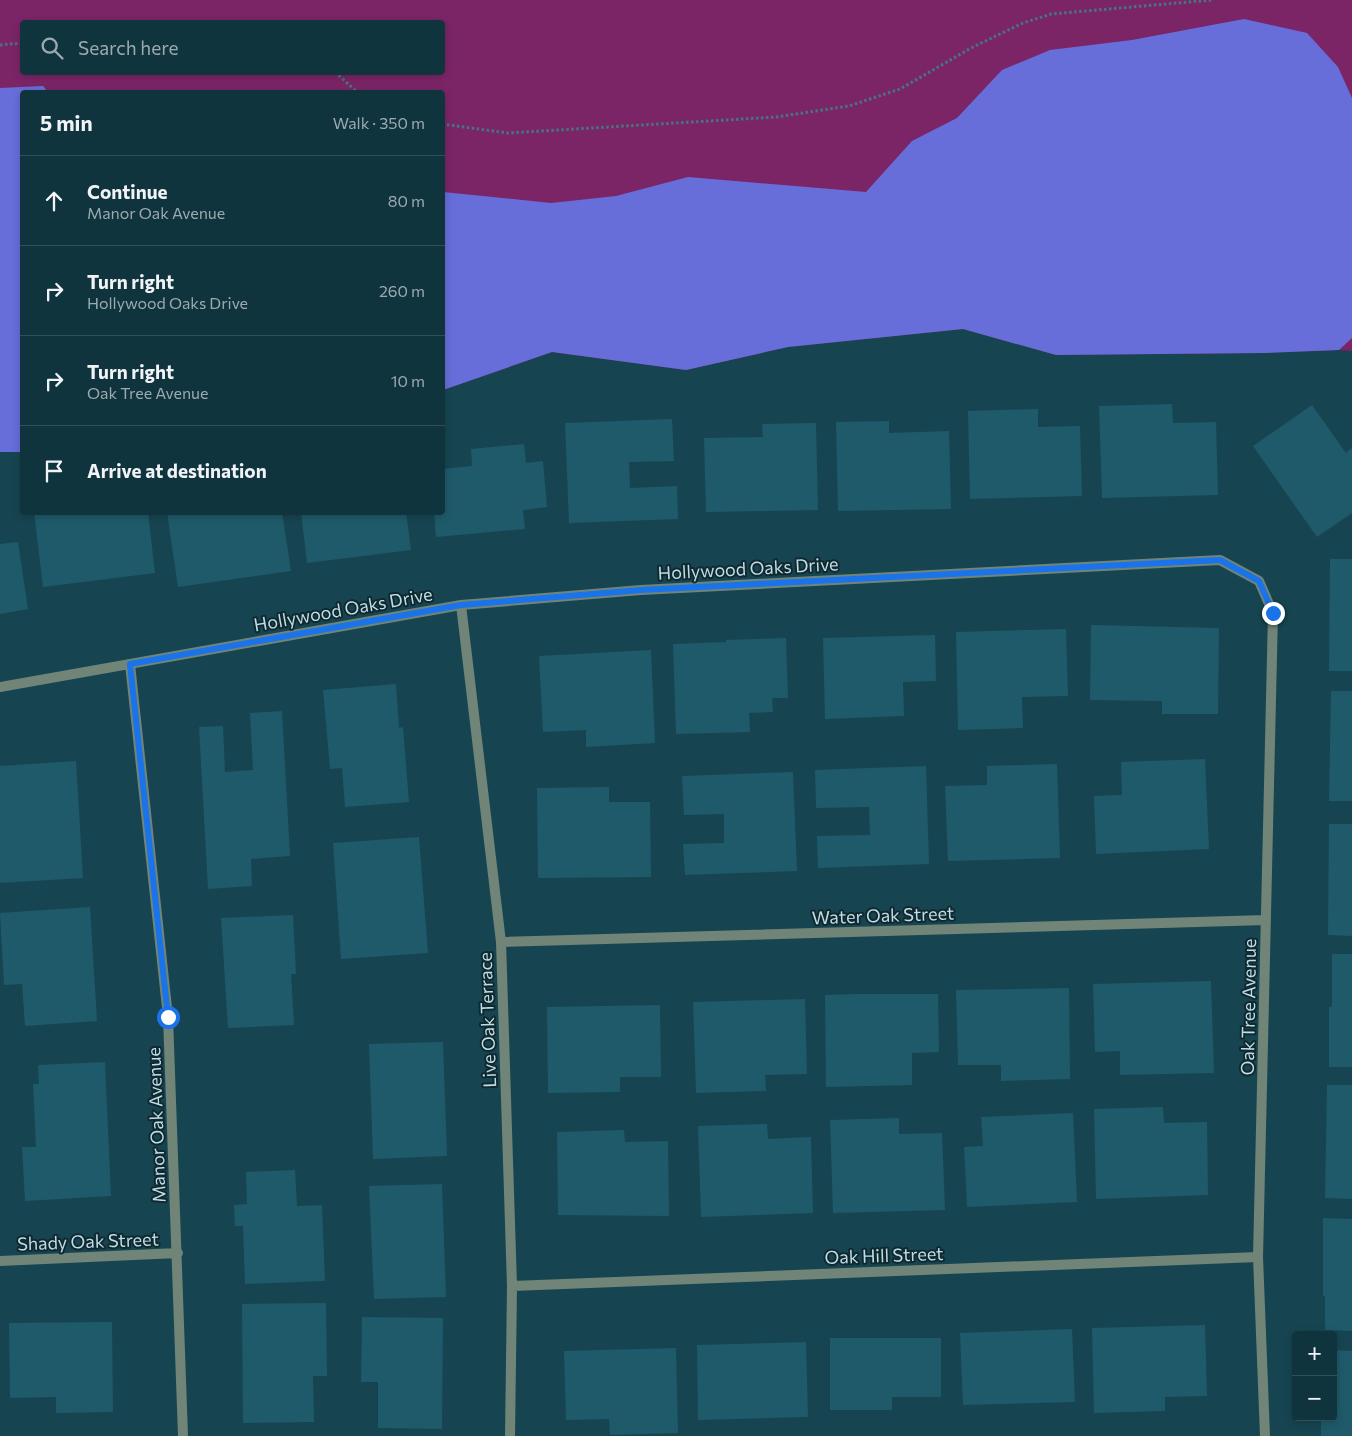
<!DOCTYPE html>
<meta charset="utf-8">
<style>
:root{--surface:#10343d;--page:#1e3f48;--text:#f1f3f6;--muted:#9caab0;--line:#304f57}
body{margin:0;font-family:Commissioner,sans-serif;background:var(--page);color:var(--text)}
.controls{position:absolute;right:15px;bottom:15px;display:grid;overflow:hidden;border-radius:5px;box-shadow:0 2px 8px #0003}
.controls button{width:45px;height:45px;display:grid;place-items:center;padding:0;border:0;border-bottom:1px solid var(--line);background:var(--surface);color:var(--text);font:25px sans-serif}
.stop{position:absolute;width:15px;height:15px;margin:-11px;border:4px solid #1a73e8;border-radius:50%;background:#fff}
.stop.end{background:#1a73e8;border-color:#fff;box-shadow:0 1px 5px #0008}
.list{margin:0;padding:0;list-style:none}
h2{display:flex;justify-content:space-between;align-items:center;height:65px;margin:0;padding:0 20px;font-size:21px}
h2 small{font-size:16px;font-weight:400;color:var(--muted)}
.list li{display:grid;grid-template-columns:32px 1fr auto;gap:15px;align-items:center;box-sizing:border-box;height:90px;padding:0 20px;border-top:1px solid var(--line)}
.list b{display:block;font-size:19px;white-space:nowrap}
.list p{margin:0;font-size:16px;white-space:nowrap;color:var(--muted)}
.list em{font-size:16px;font-style:normal;color:var(--muted)}
.icon{flex:none;width:28px;height:28px;fill:none;stroke:currentColor;stroke-width:2;stroke-linecap:round;stroke-linejoin:round}
.map{position:relative;flex:none;width:1352px;height:1436px;overflow:hidden}
.search{position:absolute;background:var(--surface);box-shadow:0 2px 8px #0003;left:20px;top:20px;width:425px;height:55px;display:flex;align-items:center;gap:12px;box-sizing:border-box;padding:0 18px;border-radius:5px;color:var(--muted);font-size:19px}
.panel{position:absolute;background:var(--surface);box-shadow:0 2px 8px #0003;left:20px;top:90px;width:425px;height:425px;border-radius:5px}
.map>svg:first-child{display:block}
.green{fill:#7b2567;fill-rule:evenodd}
.water{fill:#686ed9}
.building{fill:#1f5a6a}
.lines{fill:none;stroke-linecap:round;stroke-linejoin:round}
.path{stroke:#49737e;stroke-width:3;stroke-dasharray:2.5 2.5;stroke-linecap:butt}
.street{stroke:#708578;stroke-width:10}
.route{stroke:#1a73e8;stroke-width:6}
.labels{text-anchor:middle;dominant-baseline:central;stroke-width:4;stroke-linejoin:round;paint-order:stroke}
.street-label{font-size:18px;fill:#bfdde6;stroke:#102930}
</style>
<div class="map">
<svg width="1352" height="1436" viewBox="0 0 1352 1436">
<rect width="100%" height="100%" fill="#164551"/>
<!-- green -->
<path class="green" d="M0 0H1352V351L1339 350 1264 353 1056 355 963 329 788 347 686 370 552 352 443 390 442 92H22V452H0ZM22 22H442V72H22Z"/>
<!-- water -->
<path class="water" d="M1244 19 1307 33 1338 67 1352 98V338L1339 350 1264 353 1056 355 963 329 788 347 686 370 552 352 443 390V192L551 203 616 196 688 177 866 192 912 141 957 118 1002 70 1050 50 1132 40Z
M43 86 48 92H22V452H0V88Z"/>
<!-- building -->
<path class="building" d="M1172 404 1173 423 1216 422 1218 495 1102 498 1099 406Z
M1312 405 1346 453 1352 448V513L1317 537 1253 446Z
M1038 409V427L1080 426 1082 496 970 499 968 411Z
M672 419 674 461 629 462 630 488 677 486 678 519 569 523 565 423Z
M889 421V433L949 431 951 509 838 511 836 422Z
M816 423 818 510 706 512 704 438 763 437 762 424Z
M524 444 526 463 543 461 547 507 523 510 525 529 436 537 434 512H442V469L472 466 471 449Z
M34 512H148L155 573 43 587Z
M167 512H282L291 571 178 587Z
M301 512H406L411 550 307 563Z
M18 542 28 609 0 614V544Z
M1330 559H1352V671H1329Z
M1091 625 1219 628 1218 714H1162V701L1090 700Z
M1066 629 1068 696 1022 697 1023 728 958 730 956 632Z
M935 635 936 681 903 682 904 716 825 719 823 638Z
M786 638 788 698H772L773 712 749 713 750 732 676 734 673 644 726 642V640Z
M651 650 655 743 586 747V730L543 732 539 656Z
M396 684 399 728 403 727 409 802 345 807 342 768 330 769 323 690Z
M1331 691H1352V801H1329Z
M282 711 290 856 251 859 252 886 208 889 199 727 223 726 225 772 253 770 250 713Z
M1205 759 1209 849 1096 854 1094 796 1122 795 1121 762Z
M76 761 83 878 0 883V766Z
M1057 764 1060 858 948 861 945 786 987 785V766Z
M926 766 929 864 818 868 817 836 870 835 869 807 816 808 815 770Z
M793 772 797 871 685 875 683 844 724 843V814L684 815 682 776Z
M609 787V802H650L651 877 538 878 537 788Z
M1329 824H1352V936L1328 935Z
M419 837 428 953 341 959 333 843Z
M90 907 97 1021 25 1026 22 984 4 985 0 913Z
M293 915 296 974H291L294 1025 228 1028 221 918Z
M1332 954H1352V1067H1329V1007H1332Z
M1211 981 1214 1073 1120 1075V1051L1095 1052 1093 984Z
M1069 988 1070 1079 1001 1081V1065H958L956 990Z
M859 994H938L939 1052 912 1053V1085L826 1087 825 995Z
M805 999 807 1074 765 1075 766 1091 696 1093 693 1002Z
M660 1005 661 1077H620V1092L548 1093 547 1007Z
M443 1042 447 1156 373 1159 369 1044Z
M105 1062 111 1196 25 1201 22 1147H36L33 1084H39L38 1065Z
M1327 1085H1352V1199L1325 1198Z
M1163 1107 1164 1123 1207 1122 1208 1195 1096 1199 1094 1109Z
M1073 1113 1077 1202 967 1207 964 1147 983 1146 981 1117Z
M899 1118V1134L942 1133 945 1210 833 1213 830 1120Z
M767 1124 768 1139 811 1137 813 1213 701 1217 698 1126Z
M624 1130 625 1142 668 1141 669 1216 558 1215 557 1132Z
M295 1170 297 1206 322 1205 325 1281 245 1284 243 1226H235L234 1205 247 1204 246 1172Z
M442 1184 446 1297 374 1299 369 1186Z
M1323 1218 1352 1219V1331L1325 1330V1296H1323Z
M326 1303 327 1376H313L314 1422 243 1423 242 1304Z
M362 1317 443 1318 442 1429 378 1428V1382H361Z
M112 1322 113 1412 56 1413V1397L10 1398 9 1323Z
M1205 1325 1207 1396 1165 1397V1411L1094 1413 1092 1328Z
M1072 1329 1075 1402 963 1405 960 1333Z
M830 1338H941V1397H892V1410H830Z
M806 1342 808 1417 698 1420 697 1345Z
M676 1348 678 1433 610 1435 609 1419 566 1420 564 1351Z
M1333 1350 1352 1351V1436H1321V1417H1333Z"/>
<g class="lines">
<!-- path -->
<path class="path" d="M0 45 22 43
M335 72 357 92
M442 124 508 133 776 117 849 106 900 89 971 48 1023 23 1051 14 1212 0"/>
<!-- street -->
<path class="street" d="M461 605 501 942 512 1286 510 1436
M130 664 168 1017 183 1436
M0 687 461 605 641 590 1220 560 1259 581 1273 613 1258 1257 1265 1436
M501 942 1266 920
M0 1261 178 1253
M512 1286 1258 1257"/>
</g>
<g class="lines">
<!-- route -->
<path class="route" d="M168 1017 130 664 461 605 641 590 1220 560 1259 581 1273 613"/>
</g>
<g class="labels">
<!-- street labels -->
<g class="street-label">
<text transform="translate(748 568) rotate(-3)">Hollywood Oaks Drive</text>
<text transform="translate(343 609) rotate(-10)">Hollywood Oaks Drive</text>
<text transform="translate(883 915) rotate(-2)">Water Oak Street</text>
<text transform="translate(1248 1007) rotate(-89)">Oak Tree Avenue</text>
<text transform="translate(487 1020) rotate(-92)">Live Oak Terrace</text>
<text transform="translate(156 1125) rotate(-92)">Manor Oak Avenue</text>
<text transform="translate(88 1241) rotate(-2)">Shady Oak Street</text>
<text transform="translate(884 1255) rotate(-2)">Oak Hill Street</text>
</g>
</g>
</svg>
<div class="controls">
<button>+</button>
<button>−</button>
</div>
<div class="stop" style="left:168px;top:1017px"></div>
<div class="stop end" style="left:1273px;top:613px"></div>
<div class="search"><svg class="icon" aria-label="search" viewBox="0 0 24 24"><circle cx="10" cy="10" r="6"/><path d="M15 15l6 6"/></svg>Search here</div>
<section class="panel">
<h2>5 min<small>Walk · 350 m</small></h2>
<ul class="list">
<li><svg class="icon" aria-label="ahead" viewBox="0 0 24 24"><path d="M12 20V5M6 11l6-6 6 6"/></svg><div><b>Continue</b><p>Manor Oak Avenue</p></div><em>80 m</em></li>
<li><svg class="icon" aria-label="right" viewBox="0 0 24 24"><path d="M7 20v-9h11M14 6l5 5-5 5"/></svg><div><b>Turn right</b><p>Hollywood Oaks Drive</p></div><em>260 m</em></li>
<li><svg class="icon" aria-label="right" viewBox="0 0 24 24"><path d="M7 20v-9h11M14 6l5 5-5 5"/></svg><div><b>Turn right</b><p>Oak Tree Avenue</p></div><em>10 m</em></li>
<li><svg class="icon" aria-label="arrive" viewBox="0 0 24 24"><path d="M6 21V4h12l-3 4 3 4H6"/></svg><div><b>Arrive at destination</b></div></li>
</ul>
</section>
</div>
